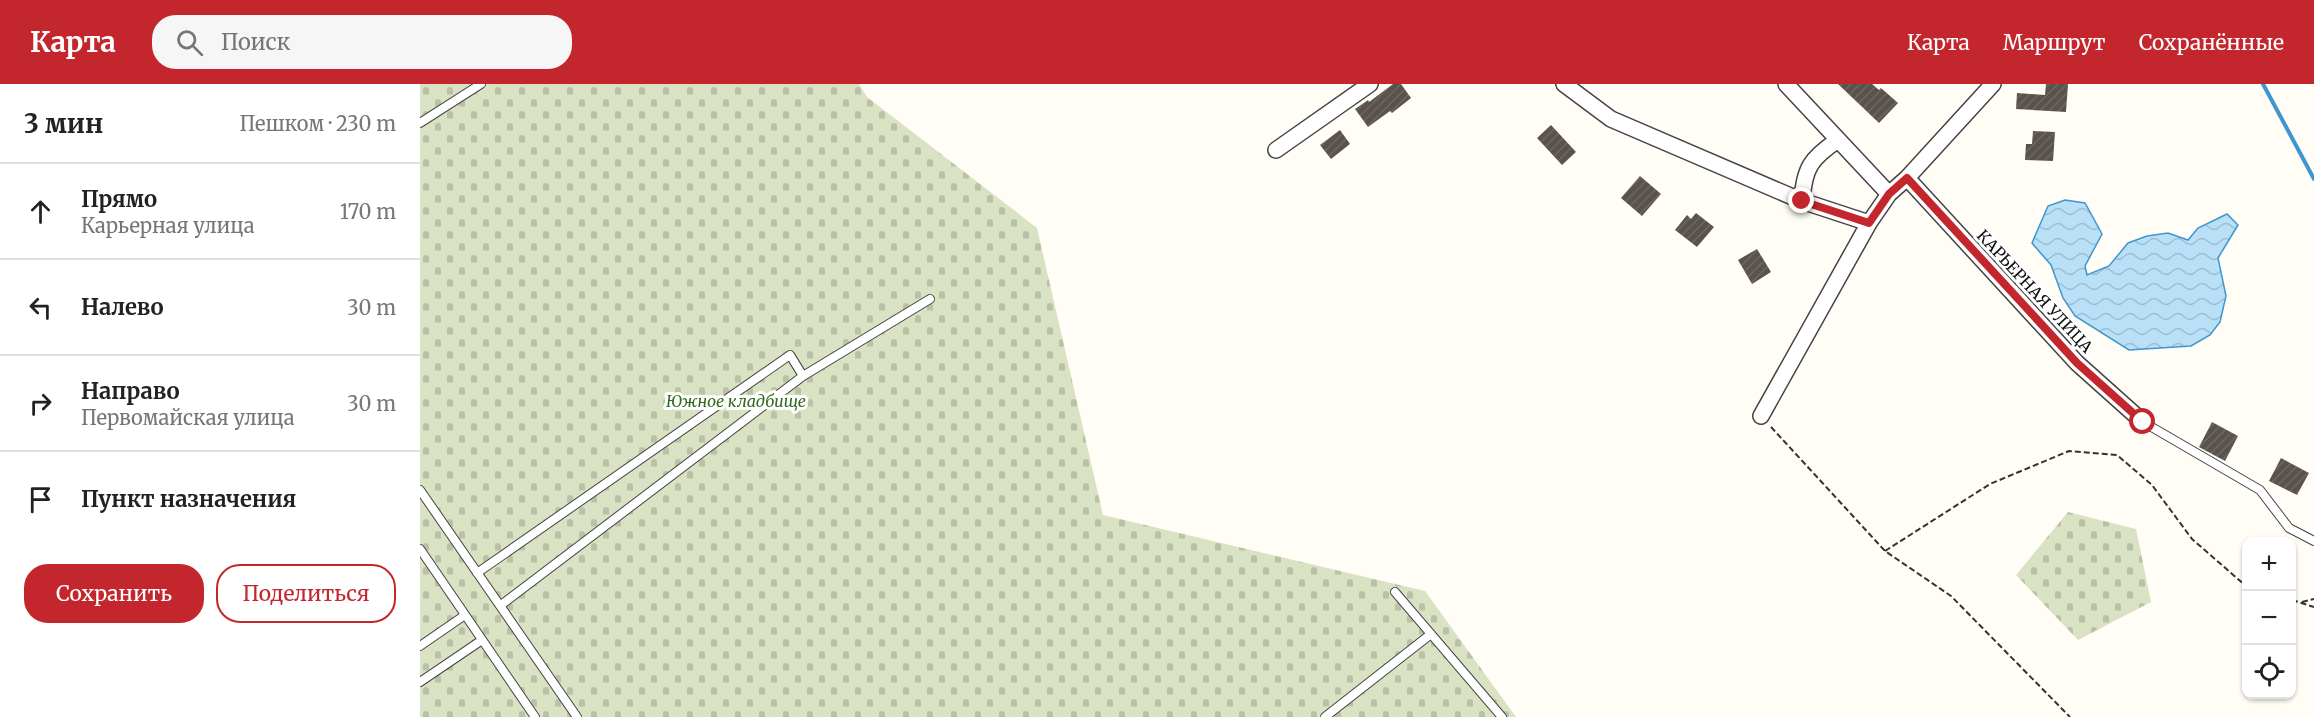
<!DOCTYPE html>
<html lang="ru">
<meta charset="utf-8">
<style>
:root{--surface:#fff;--page:#f6f6f6;--text:#222;--muted:#767676;--line:#e0e0e0;--accent:#c4262e}
body{margin:0;font-family:Merriweather,serif;background:var(--page);color:var(--text)}
.controls{position:absolute;right:18px;bottom:18px;display:grid;overflow:hidden;border-radius:12px;box-shadow:0 2px 4px #0004}
.controls button{width:54px;height:54px;display:grid;place-items:center;padding:0;border:0;border-bottom:2px solid var(--line);background:var(--surface);color:var(--text);font:30px sans-serif}
.stop{position:absolute;width:18px;height:18px;margin:-14px;border:4px solid #c4262e;border-radius:50%;background:#fff}
.stop.end{background:#c4262e;border-color:#fff;box-shadow:0 2px 6px #0008}
.list{margin:0;padding:0;list-style:none}
h2{display:flex;justify-content:space-between;align-items:center;height:78px;margin:0;padding:0 24px;font-size:26px}
h2 small{font-size:20px;font-weight:400;color:var(--muted)}
.list li{display:grid;grid-template-columns:39px 1fr auto;gap:18px;align-items:center;box-sizing:border-box;height:96px;padding:0 24px;border-top:2px solid var(--line)}
.list b{display:block;font-size:22px;white-space:nowrap}
.list p{margin:0;font-size:20px;white-space:nowrap;color:var(--muted)}
.list em{font-size:20px;font-style:normal;color:var(--muted)}
.actions{display:flex;gap:12px;padding:18px 24px}
.actions a{flex:1;padding:14px 0;border:2px solid var(--accent);border-radius:24px;text-align:center;font-size:21px;color:var(--accent)}
.actions .main{background:var(--accent);color:#fff}
.icon{flex:none;width:33px;height:33px;fill:none;stroke:currentColor;stroke-width:2;stroke-linecap:round;stroke-linejoin:round}
.map{position:relative;flex:none;width:1894px;height:633px;overflow:hidden}
header{display:flex;align-items:center;gap:36px;box-sizing:border-box;height:84px;padding:0 30px;background:var(--accent);color:#fff}
header strong{font-size:28px}
nav{display:flex;gap:33px;margin-inline-start:auto;font-size:21px}
.search{width:420px;height:54px;background:var(--page);display:flex;align-items:center;gap:15px;box-sizing:border-box;padding:0 21px;border-radius:24px;color:var(--muted);font-size:22px}
main{display:flex}
aside{flex:1;background:var(--surface)}
.map>svg:first-child{display:block}
.cemetery{fill:url(#cemetery-stones)}
.water{fill:url(#water-waves);stroke:#3f96cf;stroke-width:1.5}
.lines{fill:none;stroke-linecap:round;stroke-linejoin:round}
.stream{stroke:#3f96cf;stroke-width:4}
.building{fill:url(#building-hatch)}
.service-casing{stroke:#444;stroke-width:10}
.minor-casing{stroke:#444;stroke-width:18}
.path{stroke:#333;stroke-width:2;stroke-dasharray:6 3;stroke-linecap:butt}
.service{stroke:#fff;stroke-width:8}
.minor{stroke:#fff;stroke-width:15}
.route{stroke:#c4262e;stroke-width:8}
.labels{text-anchor:middle;dominant-baseline:central;stroke-width:6;stroke-linejoin:round;paint-order:stroke}
.street-label{font-size:16px;fill:#111;stroke:#fff}
.park-label{font-size:16px;font-style:italic;fill:#2f6b1f;stroke:#fff}
</style>
<header>
<strong>Карта</strong>
<div class="search"><svg class="icon" aria-label="search" viewBox="0 0 24 24"><circle cx="10" cy="10" r="6"/><path d="M15 15l6 6"/></svg>Поиск</div>
<nav><a>Карта</a><a>Маршрут</a><a>Сохранённые</a></nav>
</header>
<main>
<aside>
<h2>3 мин<small>Пешком · 230 m</small></h2>
<ul class="list">
<li><svg class="icon" aria-label="ahead" viewBox="0 0 24 24"><path d="M12 20V5M6 11l6-6 6 6"/></svg><div><b>Прямо</b><p>Карьерная улица</p></div><em>170 m</em></li>
<li><svg class="icon" aria-label="left" viewBox="0 0 24 24"><path d="M17 20v-9H6M10 6l-5 5 5 5"/></svg><div><b>Налево</b></div><em>30 m</em></li>
<li><svg class="icon" aria-label="right" viewBox="0 0 24 24"><path d="M7 20v-9h11M14 6l5 5-5 5"/></svg><div><b>Направо</b><p>Первомайская улица</p></div><em>30 m</em></li>
<li><svg class="icon" aria-label="arrive" viewBox="0 0 24 24"><path d="M6 21V4h12l-3 4 3 4H6"/></svg><div><b>Пункт назначения</b></div></li>
</ul>
<div class="actions"><a class="main">Сохранить</a><a>Поделиться</a></div>
</aside>
<div class="map">
<svg width="1894" height="633" viewBox="0 0 1894 633">
<defs>
<pattern id="cemetery-stones" width="16" height="16" patternUnits="userSpaceOnUse" patternTransform="scale(1.5)"><rect width="16" height="16" fill="#d9e3c4"/><path d="M2 7V4a2 2 0 0 1 4 0v3zM10 15v-3a2 2 0 0 1 4 0v3z" fill="#b9c2a7"/></pattern>
<pattern id="water-waves" width="16" height="10" patternUnits="userSpaceOnUse" patternTransform="scale(1.5)"><rect width="16" height="10" fill="#b9e0f7"/><path d="M0 5q4-4 8 0t8 0" fill="none" stroke="#9ebfd3"/></pattern>
<pattern id="building-hatch" width="6" height="6" patternUnits="userSpaceOnUse" patternTransform="scale(1.5)"><rect width="6" height="6" fill="#5a524d"/><path d="M-1 1l2-2M0 6l6-6M5 7l2-2" fill="none" stroke="#6d6662"/></pattern>
</defs>
<rect width="100%" height="100%" fill="#fffdf5"/>
<!-- cemetery -->
<path class="cemetery" d="M0 0H439L447 13 617 144 683 431 1005 507 1096 633H0Z
M1648 428 1716 445 1731 518 1658 556 1596 491Z"/>
<!-- water -->
<path class="water" d="M1645 116 1665 119 1682 150 1665 182 1667 191 1689 182 1708 159 1727 152 1748 149 1768 156 1778 144 1807 130 1818 141 1798 174 1806 212 1800 238 1790 251 1771 262 1709 266 1655 232 1643 214 1631 181 1612 159 1628 122Z"/>
<g class="lines">
<!-- stream -->
<path class="stream" d="M1843 0 1894 95"/>
</g>
<!-- building -->
<path class="building" d="M973 0H981L991 14 972 29 970 27 948 43 935 25 948 16 949 18Z
M1418 0H1452L1459 6 1461 4 1478 19 1459 39Z
M1626 0H1648L1646 28 1596 25 1597 9 1625 11Z
M1131 41 1156 68 1142 81 1117 54Z
M920 46 930 60 911 75 900 61Z
M1613 47 1635 48 1633 77 1605 76 1606 60H1612Z
M1220 92 1241 110 1222 132 1201 114Z
M1276 129 1294 143 1277 163 1255 146 1267 131 1271 135Z
M1337 165 1351 188 1332 200 1318 176Z
M1792 338 1818 352 1805 377 1779 363Z
M1861 374 1889 389 1877 411 1849 397Z"/>
<g class="lines">
<!-- service casing -->
<g class="service-casing">
<path id="service" d="M0 39 61 0
M383 292 510 215
M1723 338 1840 406 1869 444 1894 457
M0 406 157 633
M0 465 115 633
M57 489 370 271 383 292 81 521
M975 508 1082 633
M0 562 45 531
M0 598 62 556
M905 633 1011 550"/>
</g>
<!-- minor casing -->
<g class="minor-casing">
<path id="minor" d="M1144 0 1191 35 1382 117 1449 139
M1366 0 1469 110
M856 66 950 0
M1487 94 1657 279 1723 338
M1382 117C1384 84 1391 74 1418 56
M1341 332 1449 139 1469 110 1487 94 1573 0"/>
</g>
<!-- path -->
<path class="path" d="M1351 343 1465 467 1531 512 1650 633
M1465 467 1570 400 1649 367 1697 371 1732 401 1772 455 1826 502
M1872 516 1894 523
M1882 518 1894 515"/>
<!-- service -->
<use href="#service" class="service"/>
<!-- minor -->
<use href="#minor" class="minor"/>
</g>
<g class="lines">
<!-- route -->
<path class="route" d="M1382 117 1449 139 1469 110 1487 94 1657 279 1723 338"/>
</g>
<g class="labels">
<!-- street labels -->
<g class="street-label">
<text transform="translate(1615 207) rotate(47)">КАРЬЕРНАЯ УЛИЦА</text>
</g>
<!-- park labels -->
<g class="park-label">
<text x="316" y="317">Южное кладбище</text>
</g>
</g>
</svg>
<div class="controls">
<button>+</button>
<button>−</button>
<button><svg class="icon" aria-label="locate" viewBox="0 0 24 24"><circle cx="12" cy="12" r="6"/><path d="M12 2v4M12 18v4M2 12h4M18 12h4"/></svg></button>
</div>
<div class="stop" style="left:1723px;top:338px"></div>
<div class="stop end" style="left:1382px;top:117px"></div>
</div>
</main>
